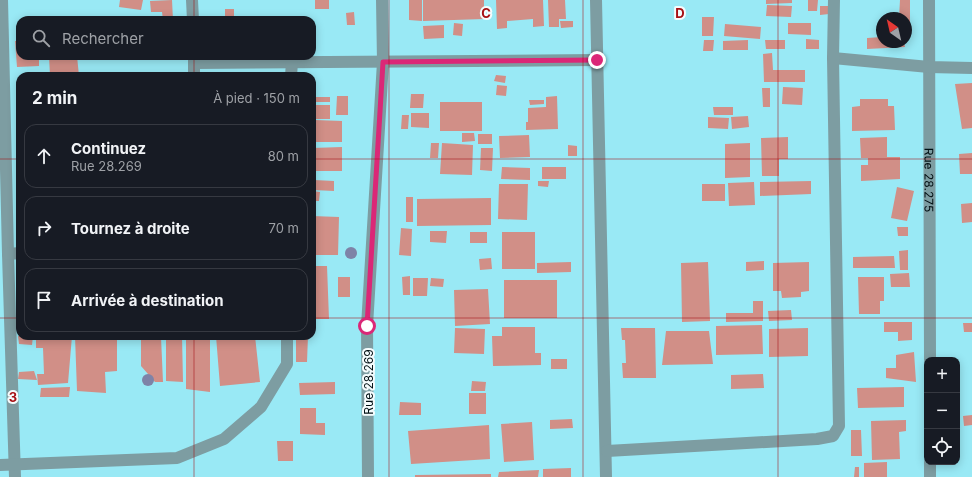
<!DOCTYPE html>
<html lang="fr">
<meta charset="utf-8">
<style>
:root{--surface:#171b24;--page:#20242c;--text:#f1f3f6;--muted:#9ea1a6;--line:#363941}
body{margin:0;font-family:Inter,sans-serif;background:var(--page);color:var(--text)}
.controls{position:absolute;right:12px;bottom:12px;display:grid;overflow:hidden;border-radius:8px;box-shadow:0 2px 10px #0003}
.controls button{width:36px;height:36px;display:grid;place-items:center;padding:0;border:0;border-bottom:1px solid var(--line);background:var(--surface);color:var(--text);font:20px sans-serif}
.compass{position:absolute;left:876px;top:12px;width:36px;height:36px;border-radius:50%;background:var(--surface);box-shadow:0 2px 10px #0003;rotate:326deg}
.stop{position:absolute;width:12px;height:12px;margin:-9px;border:3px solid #db2777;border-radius:50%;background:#fff}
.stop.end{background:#db2777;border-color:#fff;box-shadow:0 1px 4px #0008}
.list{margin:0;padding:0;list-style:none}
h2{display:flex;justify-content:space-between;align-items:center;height:52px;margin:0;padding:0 16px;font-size:17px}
h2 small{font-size:13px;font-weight:400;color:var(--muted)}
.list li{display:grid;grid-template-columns:26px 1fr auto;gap:12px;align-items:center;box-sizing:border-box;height:64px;margin:0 8px 8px;padding:0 8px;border:1px solid var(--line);border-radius:12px}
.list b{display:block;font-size:15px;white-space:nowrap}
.list p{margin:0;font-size:13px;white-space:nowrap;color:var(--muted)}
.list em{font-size:13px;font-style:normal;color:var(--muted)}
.icon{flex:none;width:22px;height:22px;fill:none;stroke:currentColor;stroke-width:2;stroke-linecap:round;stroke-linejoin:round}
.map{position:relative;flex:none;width:972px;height:477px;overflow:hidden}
.search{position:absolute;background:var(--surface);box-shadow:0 2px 10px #0003;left:16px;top:16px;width:300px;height:44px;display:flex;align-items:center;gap:10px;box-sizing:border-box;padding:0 14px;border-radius:12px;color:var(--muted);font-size:15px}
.panel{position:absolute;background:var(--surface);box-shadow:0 2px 10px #0003;left:16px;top:72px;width:300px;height:268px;border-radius:12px}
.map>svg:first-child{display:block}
.building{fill:#d18f87}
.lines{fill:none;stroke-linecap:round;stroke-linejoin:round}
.minor{stroke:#7d9da2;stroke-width:12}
.tree{fill:#7e83a7}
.route{stroke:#db2777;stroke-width:5}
.grid{fill:none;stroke:#a61014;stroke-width:1;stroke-opacity:0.55}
.labels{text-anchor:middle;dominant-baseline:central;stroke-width:4;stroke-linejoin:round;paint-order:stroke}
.street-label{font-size:12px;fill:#000f13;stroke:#f5fcfd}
.grid-label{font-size:13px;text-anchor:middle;font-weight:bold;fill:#a61014;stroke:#f5fcfd;stroke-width:4;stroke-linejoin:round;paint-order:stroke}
</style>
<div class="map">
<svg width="972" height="477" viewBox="0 0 972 477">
<rect width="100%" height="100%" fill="#99e9f5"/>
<!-- building -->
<path class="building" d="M120 0H143L141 10 119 7Z
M172 0 173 20H163L162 12H151L150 1Z
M315 0H329V9H315Z
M409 0H422V21L409 20Z
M423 0H484V19L423 21Z
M496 0H543L544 26 533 27V19L507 21V28L497 29Z
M548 0H565L566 19H559V27H549Z
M766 0H792V3L766 4Z
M808 0H818L817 11H808Z
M900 0H910V22H906V18H899Z
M767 5 792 6 791 17 766 16Z
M820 6H829V14L820 15Z
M225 9H234V17H225Z
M354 12 355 25H347L346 13Z
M702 17H714L713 36H702Z
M560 21H573V27L561 28Z
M454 23 463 24 462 36 453 35Z
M788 23H811V35L788 34Z
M725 24 761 27 760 39 724 36Z
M444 25V38L424 39 423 26Z
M882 37V42H904L905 47 867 49V38Z
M806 39 819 40V49H806Z
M704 40H714L713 51H703Z
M748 40V50H723V41Z
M765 40H785V49H766Z
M15 41H20V56H39V66L17 67Z
M772 53 773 70H805V82H764L763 54Z
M49 56H77L79 76H50Z
M496 75 506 76 505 83 494 81Z
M972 83V128L962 129 955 84Z
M497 85 507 86 506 96 496 95Z
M783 87 803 88 802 105 782 104Z
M762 88H770V107H763Z
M411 94H424L423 108H410Z
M337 96H348V115H336Z
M557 96 558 129 526 130V122H528V108L546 107V97Z
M314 97H330V102H314Z
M860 99H888V106H894L895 130 852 131V107L860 106Z
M529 100H544V104L530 105Z
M440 102H482V131H440Z
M315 105H330V119H316Z
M713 107H733V115H714Z
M411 113H429V128L411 127Z
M402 115H409L408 129H401Z
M748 116 749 127 732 129 731 117Z
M708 117 729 118 728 129 708 128Z
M315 120 342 121V142H315Z
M462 133H474L475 141 462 142Z
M478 134H492V144H478Z
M529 135 530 157 500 158 499 136Z
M788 137V159H779V176H762L761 138Z
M887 137V157H900V179L861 181V165H868V158H861L860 138Z
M431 143H439L438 158H430Z
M442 143 473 145 472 175 440 174Z
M750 143V177L725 178V144Z
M568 145 577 146V156H568Z
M342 147V171H312V148Z
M481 148H493L492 171 480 170Z
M972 153V174H960L959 154Z
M502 167 530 168V180L501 179Z
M542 167H566V179H542Z
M314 180 334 181V191L313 190Z
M538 181H549L548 187 538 186Z
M811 181V194L760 196V182Z
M754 182 755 205 729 206 728 183Z
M499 184H528L527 220 498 219Z
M702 184H725V201H702Z
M897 187 914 191 907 221 891 218Z
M312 191 320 192 319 201H312Z
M406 197H413V222H406Z
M491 198V225L417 226V199Z
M972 203V222L962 223 961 204Z
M312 216 339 217 338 255H312Z
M897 227H908V236H898Z
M401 228 412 229 411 256 399 255Z
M430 231H447L446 243 430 242Z
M470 232H487V243H470Z
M502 232H535V269H502Z
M908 250V270H900L899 251Z
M894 256 895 268H853V257Z
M491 258 492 269 480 270 479 259Z
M764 261V270L746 271V262Z
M571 262V272L537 273V263Z
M708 262 710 321 682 322 681 263Z
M809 262V291L801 292V297L782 298 781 291H773V263Z
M312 266H327L329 319H312Z
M909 273 910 287H891L890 274Z
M410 276V295H403L402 277Z
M338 277H350V297H338Z
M858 277H884V301H880V314H859Z
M413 278H428L427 296H413Z
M431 278 444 279 443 287 430 286Z
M504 280H557V318H504Z
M488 289 490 324 455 326 454 290Z
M753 301H763V321L726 322V313H753Z
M791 310 792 320 769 321 768 311Z
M884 322H912V340L898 341V332H884Z
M963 323H972V332H964Z
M762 325 763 354 716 355V326Z
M502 327H535V353H541V365L493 366 492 336H502Z
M455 328 485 329 484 354 454 353Z
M621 328H655L656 378H623L622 363H626L625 340H622Z
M808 328V356L769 357V329Z
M666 331H709L713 364 662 365Z
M18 336H33L32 345 19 344Z
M72 336 68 383 38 385 37 374H44L43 348H36V339Z
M75 336H117V371L105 372 106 393 77 391Z
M166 336H182L183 382 166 381Z
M186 336H210V392L186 389Z
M216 336H255L260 382 220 386Z
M296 336H308L307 362H296Z
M161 337 163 382H155L141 366V338Z
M914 352 916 382 886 378V368H896V355Z
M551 359H567V369H551Z
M34 371 37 380 18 379 19 372Z
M763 374 764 388 731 389V375Z
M472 381 486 382 485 391H471Z
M335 382V394L300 395 299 383Z
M70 387 69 397H40L41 388Z
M904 387V407L858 408 857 388Z
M469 393H486V414H469Z
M400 402 421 403V415H399Z
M300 408H316V423H325V435L300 434Z
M972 415V425L964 426 963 416Z
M572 419 573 428 550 429V420Z
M906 420V431L899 432 900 459 872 460 871 421Z
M532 422 534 460 504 462 501 424Z
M489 425 490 459 411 464 408 431Z
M851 430H861L862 456H851Z
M277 441H293V461H278Z
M887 462V477H864V463Z
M855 467H859V477H854Z
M571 468V477H543V469Z
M539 470 538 477H498L499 472Z
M491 474V477H415V475Z"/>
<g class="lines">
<!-- minor -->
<g class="minor">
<path d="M2 0 8 254 15 477"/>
<path d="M192 0 193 20"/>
<path d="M596 0 606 477"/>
<path id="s1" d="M929 0 930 360"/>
<path d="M833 58 929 67 972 68"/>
<path d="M194 63 597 60"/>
<path d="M194 76V56"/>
<path d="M291 76 292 62"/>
<path d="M8 254 20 253"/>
<path d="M607 451 817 439 833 436 839 426 833 58 834 0"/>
<path d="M930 462V477"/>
<path d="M0 465 177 458 224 439 261 407 287 364V336"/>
<path d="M368 477 367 326 383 62 382 0"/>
</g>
</g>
<!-- trees -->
<g class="tree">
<circle cx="351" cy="253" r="6"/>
<circle cx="148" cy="380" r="6"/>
</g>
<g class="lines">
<!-- route -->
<path class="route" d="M367 326 383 62 597 60"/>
</g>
<!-- grid -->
<path class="grid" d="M194 0V20M389 0V477M583 0V477M778 0V477M194 56V76M0 159H20M312 159H972M0 318H20M312 318H972M194 336V477"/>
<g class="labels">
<!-- street labels -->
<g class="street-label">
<text stroke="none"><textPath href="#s1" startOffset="180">Rue 28.275</textPath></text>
<text transform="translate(368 382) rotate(-90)">Rue 28.269</text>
</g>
</g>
<g class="grid-label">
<text x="486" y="18">C</text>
<text x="680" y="18">D</text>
<text x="13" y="402">3</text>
</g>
</svg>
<div class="controls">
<button>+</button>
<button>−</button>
<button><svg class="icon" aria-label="locate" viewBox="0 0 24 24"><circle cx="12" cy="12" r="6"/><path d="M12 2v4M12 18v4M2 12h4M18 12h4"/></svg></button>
</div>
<svg class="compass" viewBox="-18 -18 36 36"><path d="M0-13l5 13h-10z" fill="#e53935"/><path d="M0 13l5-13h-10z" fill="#9ea1a6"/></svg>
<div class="stop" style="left:367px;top:326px"></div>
<div class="stop end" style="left:597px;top:60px"></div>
<div class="search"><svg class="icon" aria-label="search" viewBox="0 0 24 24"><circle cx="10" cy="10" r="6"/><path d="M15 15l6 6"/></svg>Rechercher</div>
<section class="panel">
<h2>2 min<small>À pied · 150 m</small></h2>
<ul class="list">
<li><svg class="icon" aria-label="ahead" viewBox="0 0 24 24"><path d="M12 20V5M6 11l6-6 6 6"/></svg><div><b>Continuez</b><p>Rue 28.269</p></div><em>80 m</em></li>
<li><svg class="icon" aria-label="right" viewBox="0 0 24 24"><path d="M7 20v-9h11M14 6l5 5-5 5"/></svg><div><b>Tournez à droite</b></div><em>70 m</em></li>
<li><svg class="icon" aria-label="arrive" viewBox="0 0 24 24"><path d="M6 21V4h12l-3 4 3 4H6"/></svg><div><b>Arrivée à destination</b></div></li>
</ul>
</section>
</div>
